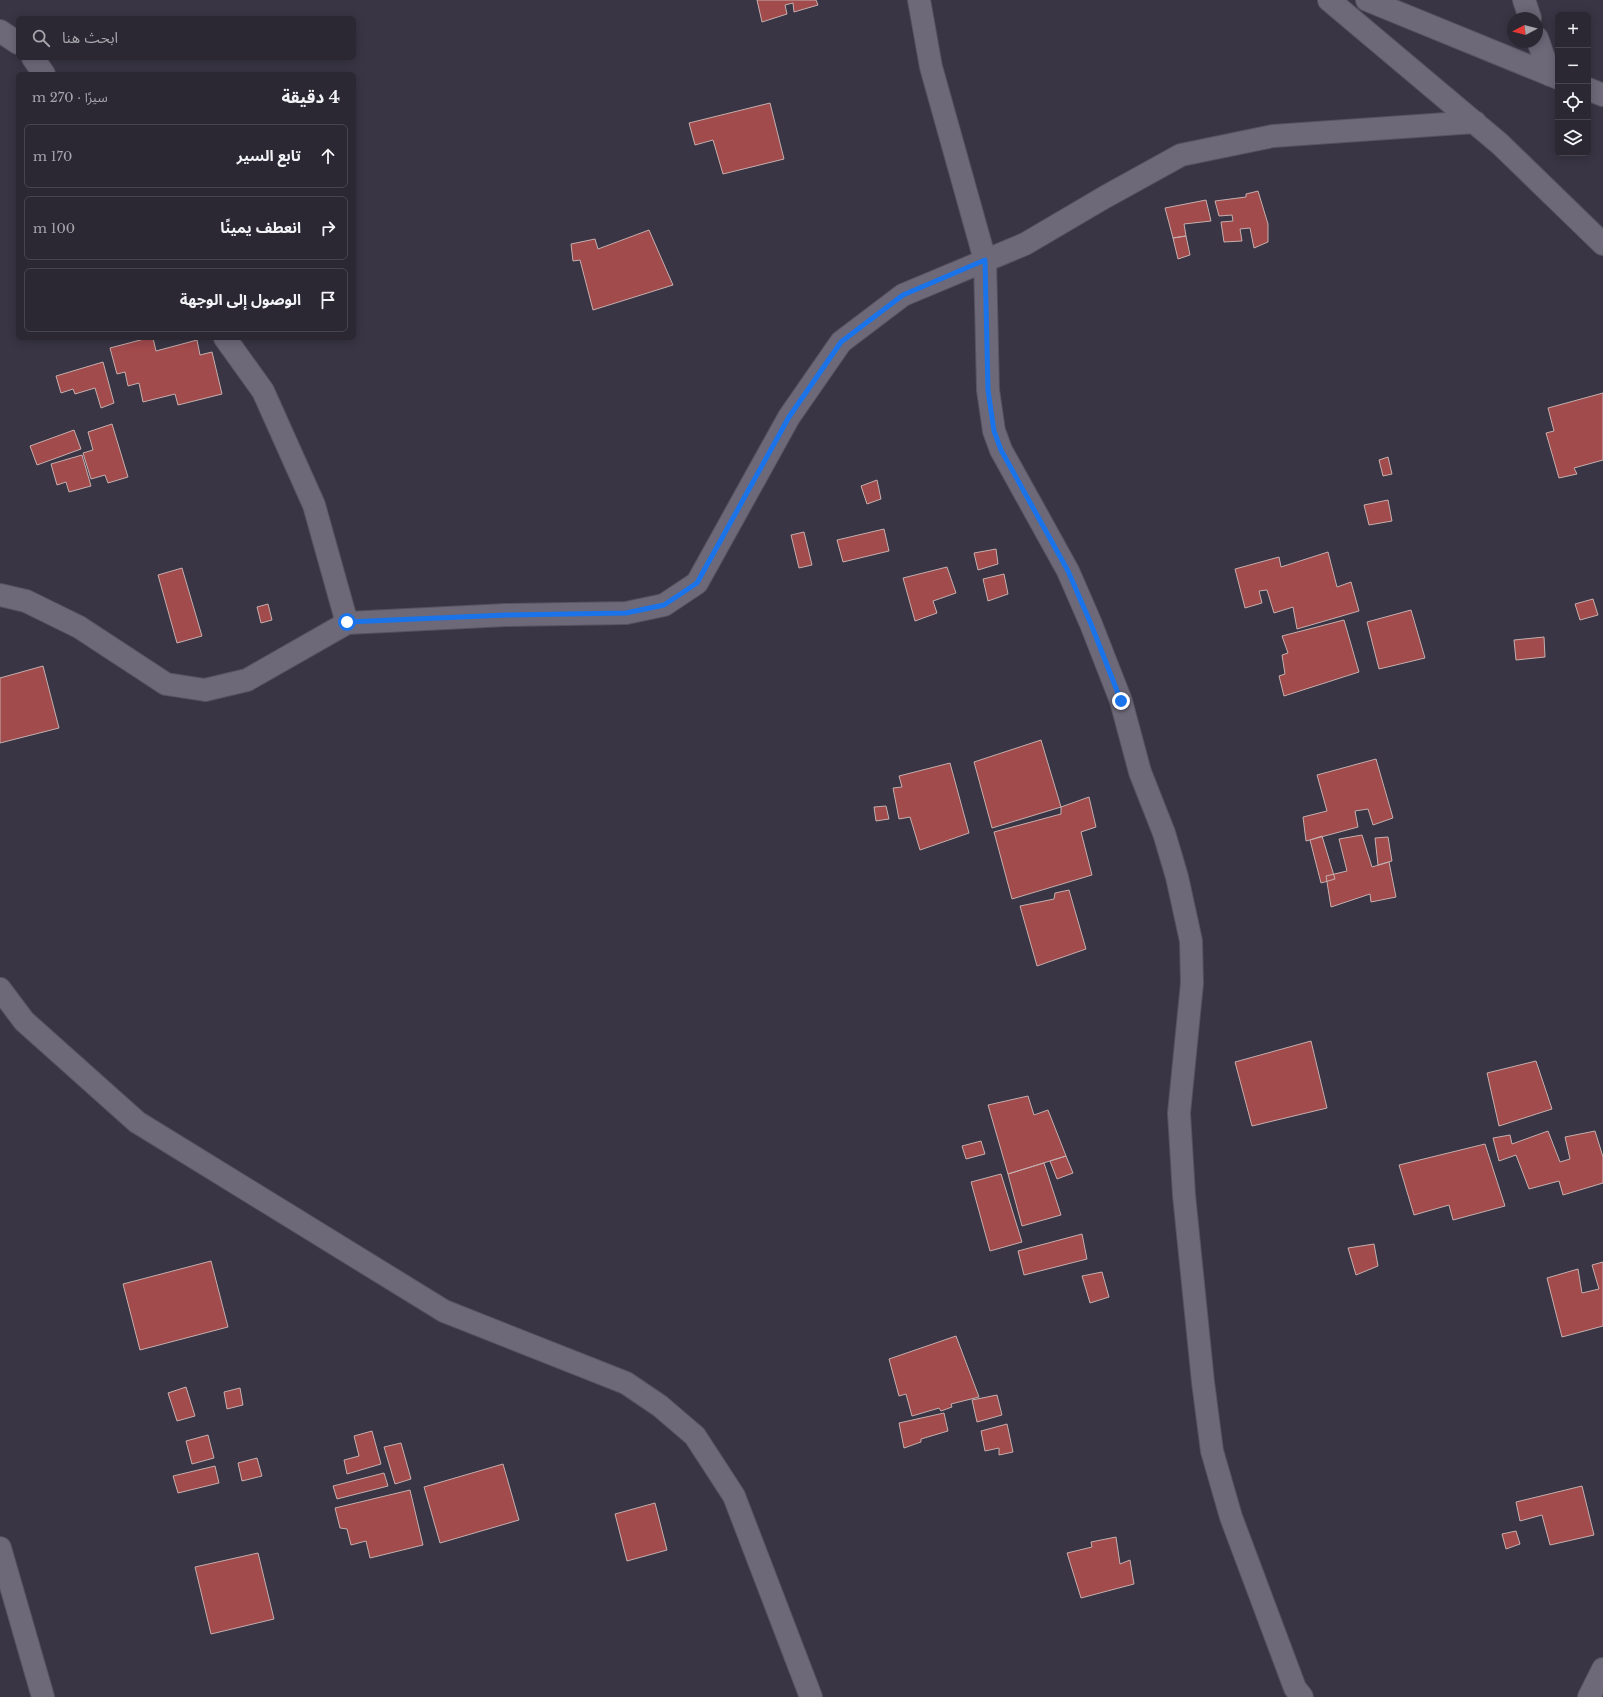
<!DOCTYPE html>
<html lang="ar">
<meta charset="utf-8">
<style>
:root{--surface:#2b2833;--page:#37343f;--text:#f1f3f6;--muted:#a6a6ac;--line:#47444e}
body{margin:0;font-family:"Libre Baskerville","Noto Sans Arabic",serif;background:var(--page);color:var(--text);direction:rtl}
.controls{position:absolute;right:12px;top:12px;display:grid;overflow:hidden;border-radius:6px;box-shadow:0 2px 10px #0003}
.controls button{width:36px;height:36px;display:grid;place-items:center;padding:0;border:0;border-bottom:1px solid var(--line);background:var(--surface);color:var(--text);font:20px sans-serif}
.compass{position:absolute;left:1507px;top:12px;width:36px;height:36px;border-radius:50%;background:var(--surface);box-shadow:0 2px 10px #0003;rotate:263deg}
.stop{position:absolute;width:12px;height:12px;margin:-9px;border:3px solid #1a73e8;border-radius:50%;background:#fff}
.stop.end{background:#1a73e8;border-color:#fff;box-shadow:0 1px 4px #0008}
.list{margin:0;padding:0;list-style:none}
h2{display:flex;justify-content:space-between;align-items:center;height:52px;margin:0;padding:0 16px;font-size:17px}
h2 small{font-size:13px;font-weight:400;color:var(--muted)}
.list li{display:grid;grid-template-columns:26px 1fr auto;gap:12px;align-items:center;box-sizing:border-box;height:64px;margin:0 8px 8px;padding:0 8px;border:1px solid var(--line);border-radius:6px}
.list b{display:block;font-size:15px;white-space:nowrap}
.list em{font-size:13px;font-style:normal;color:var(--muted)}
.icon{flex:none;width:22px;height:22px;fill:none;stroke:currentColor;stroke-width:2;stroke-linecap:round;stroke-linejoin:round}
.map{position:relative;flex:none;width:1603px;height:1697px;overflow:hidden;direction:ltr}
.search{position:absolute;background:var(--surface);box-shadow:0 2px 10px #0003;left:16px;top:16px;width:340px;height:44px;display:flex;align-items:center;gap:10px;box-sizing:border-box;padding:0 14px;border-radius:6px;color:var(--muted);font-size:15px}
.panel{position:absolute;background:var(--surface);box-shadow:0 2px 10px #0003;left:16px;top:72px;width:340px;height:268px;border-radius:6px;direction:rtl}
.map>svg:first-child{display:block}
.building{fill:#a24b4d;stroke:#c5afae}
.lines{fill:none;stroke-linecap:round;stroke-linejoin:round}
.minor-casing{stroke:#56535f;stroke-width:24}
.minor{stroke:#6d6979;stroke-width:22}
.route{stroke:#1a73e8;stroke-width:5}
</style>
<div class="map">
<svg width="1603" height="1697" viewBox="0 0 1603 1697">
<rect width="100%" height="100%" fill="#393544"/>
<!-- building -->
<path class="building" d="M757 0H816L818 5 794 12 793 3 785 5 787 14 762 22Z
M770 103 784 159 723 174 713 140 695 145 689 123Z
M1258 191 1268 224V242L1254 248 1250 228 1240 229 1242 241 1224 242 1221 222 1233 221 1232 215 1219 216 1215 201 1246 197V194Z
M1206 200 1211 221 1184 224 1186 236 1173 238 1165 208Z
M649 230 673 285 593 310 580 260 573 261 571 244 595 239 598 249Z
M1186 236 1190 255 1178 259 1173 238Z
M148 338H153L156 351 197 340 200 355 212 352 222 394 178 405 175 394 143 402 139 383 128 386 125 372 117 374 110 348Z
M103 362 114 403 101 408 95 388 75 394 73 389 61 393 56 376Z
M1603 393V460L1574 468 1577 474 1559 478 1546 433 1554 431 1548 408Z
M112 424 128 477 108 483 105 475 91 479 83 453 93 450 88 432Z
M74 430 81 449 37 465 30 446Z
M82 455 91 486 69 492 66 482 57 485 51 464Z
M1388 457 1392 474 1383 476 1379 460Z
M877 480 881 499 867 504 861 486Z
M1388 500 1392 521 1369 525 1364 505Z
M884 529 889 551 843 562 837 540Z
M804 532 812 565 799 568 791 535Z
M996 549 998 564 978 570 974 553Z
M1328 552 1337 587 1351 582 1359 611 1297 629 1293 607 1274 613 1267 590 1259 591 1262 603 1245 608 1235 569 1279 557 1281 567Z
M947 567 956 593 933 601 937 613 915 621 903 578Z
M182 568 202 636 177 643 158 575Z
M1004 574 1008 594 988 601 983 579Z
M1593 599 1598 615 1580 620 1575 604Z
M268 604 272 620 261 623 257 607Z
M1411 610 1425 658 1379 669 1367 622Z
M1344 620 1359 672 1284 696 1279 676 1285 674 1282 655 1288 653 1282 636Z
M1544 637 1545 657 1516 660 1514 640Z
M43 666 59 728 0 743V678Z
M1041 740 1061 807 992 828 974 762Z
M1376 759 1393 818 1373 825 1368 809 1355 811 1358 827 1306 841 1303 817 1327 811 1317 775Z
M950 763 969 833 920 850 910 817 899 819 893 788 902 787 899 776Z
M1089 797 1096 827 1081 832 1092 875 1012 899 994 832 1061 814V807Z
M886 806 889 819 876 821 874 807Z
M1362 835 1372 867 1389 862 1396 897 1371 902 1370 894 1331 907 1326 876 1347 871 1339 839Z
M1322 836 1335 879 1321 883 1310 840Z
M1388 837 1392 861 1378 865 1375 838Z
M1069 890 1086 949 1037 966 1020 906 1054 899 1055 893Z
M1311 1041 1327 1108 1252 1126 1235 1062Z
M1536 1061 1552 1109 1499 1126 1487 1073Z
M1028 1096 1034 1115 1048 1110 1066 1156 1008 1174 988 1105Z
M1548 1131 1560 1162 1570 1159 1565 1137 1595 1131 1603 1157V1183L1563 1195 1559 1181 1529 1189 1516 1155 1499 1161 1493 1138 1510 1135 1512 1144Z
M981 1141 985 1154 966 1159 962 1146Z
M1485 1144 1505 1206 1453 1220 1449 1205 1414 1215 1399 1165Z
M1066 1156 1073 1173 1057 1179 1050 1161Z
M1044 1163 1061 1215 1022 1226 1008 1174Z
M1001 1174 1022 1242 990 1251 971 1182Z
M1082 1234 1087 1259 1024 1275 1018 1251Z
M1374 1244 1378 1266 1356 1275 1348 1248Z
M211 1261 228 1327 140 1350 123 1284Z
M1603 1262V1326L1562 1337 1547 1278 1578 1269 1582 1293 1599 1289 1592 1265Z
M1102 1272 1109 1297 1090 1303 1082 1276Z
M956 1336 979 1397 951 1404 952 1407 941 1411 939 1408 912 1416 906 1394 899 1396 889 1359Z
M186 1387 195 1416 177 1421 168 1393Z
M240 1388 243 1405 227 1409 224 1392Z
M997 1395 1002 1415 977 1422 972 1400Z
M944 1413 948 1431 921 1439V1442L904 1448 899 1423Z
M1007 1424 1013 1452 999 1455V1448L985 1451 981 1431Z
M372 1431 381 1464 347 1474 344 1460 359 1456 354 1436Z
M208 1435 214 1458 192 1464 186 1441Z
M401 1443 411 1479 395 1484 384 1447Z
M257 1458 262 1476 242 1481 238 1463Z
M503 1464 519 1520 440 1543 424 1487Z
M215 1466 219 1483 178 1493 173 1476Z
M384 1473 388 1486 337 1499 333 1486Z
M1582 1486 1594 1535 1550 1545 1542 1515 1520 1521 1516 1502Z
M410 1490 423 1545 370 1558 366 1541 351 1545 347 1529 340 1528 335 1508Z
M655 1503 667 1550 627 1561 615 1514Z
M1516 1531 1520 1544 1506 1549 1502 1534Z
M1116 1537 1120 1564 1130 1560 1134 1584 1081 1598 1067 1553 1092 1547 1091 1542Z
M258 1553 274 1619 211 1634 195 1567Z"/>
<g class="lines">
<!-- minor casing -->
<g class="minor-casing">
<path id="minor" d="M919 0 931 67 985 260 988 390 994 431 1001 450 1068 571 1091 624 1121 701 1140 772 1164 833 1177 877 1191 941 1192 983 1179 1113 1184 1195 1203 1382 1212 1451 1231 1517 1295 1688 1302 1697
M1329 0 1500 144 1603 244
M1367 0 1558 78
M1524 0 1530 18
M0 31 18 43
M1537 38 1550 75
M33 58 44 74
M1588 89 1603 95
M225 338 263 391 314 505 347 623
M0 595 26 601 79 627 166 684 205 690 247 680 347 623 506 615 626 613 664 605 697 583 789 417 841 342 903 295 1025 244 1105 197 1181 155 1273 136 1475 122
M0 989 24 1021 137 1122 444 1311 626 1383 660 1406 695 1436 734 1496 811 1697
M0 1548 43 1697
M1589 1697 1603 1669"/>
</g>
<!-- minor -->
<use href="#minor" class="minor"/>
</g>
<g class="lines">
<!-- route -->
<path class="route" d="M347 622 506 615 626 613 664 605 697 583 789 417 841 342 903 295 985 260 988 390 994 431 1001 450 1068 571 1091 624 1121 701"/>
</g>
</svg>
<div class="controls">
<button>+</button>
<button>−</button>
<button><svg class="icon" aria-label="locate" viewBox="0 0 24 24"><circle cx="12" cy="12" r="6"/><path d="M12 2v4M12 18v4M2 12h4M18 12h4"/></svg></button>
<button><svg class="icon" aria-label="layers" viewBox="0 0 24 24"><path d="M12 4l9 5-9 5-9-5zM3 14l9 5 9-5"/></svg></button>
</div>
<svg class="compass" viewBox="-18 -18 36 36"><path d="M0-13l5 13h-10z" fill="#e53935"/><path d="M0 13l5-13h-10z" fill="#a6a6ac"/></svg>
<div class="stop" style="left:347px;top:622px"></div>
<div class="stop end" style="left:1121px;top:701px"></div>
<div class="search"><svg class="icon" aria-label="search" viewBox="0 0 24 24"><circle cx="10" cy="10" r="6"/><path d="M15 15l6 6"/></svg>ابحث هنا</div>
<section class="panel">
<h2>4 دقيقة<small>سيرًا · 270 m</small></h2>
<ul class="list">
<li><svg class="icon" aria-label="ahead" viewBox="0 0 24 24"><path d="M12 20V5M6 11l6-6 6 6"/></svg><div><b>تابع السير</b></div><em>170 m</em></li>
<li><svg class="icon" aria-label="right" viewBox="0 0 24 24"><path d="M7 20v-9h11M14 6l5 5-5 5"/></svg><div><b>انعطف يمينًا</b></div><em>100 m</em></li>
<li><svg class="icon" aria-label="arrive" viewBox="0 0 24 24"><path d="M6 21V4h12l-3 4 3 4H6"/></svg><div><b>الوصول إلى الوجهة</b></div></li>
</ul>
</section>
</div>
